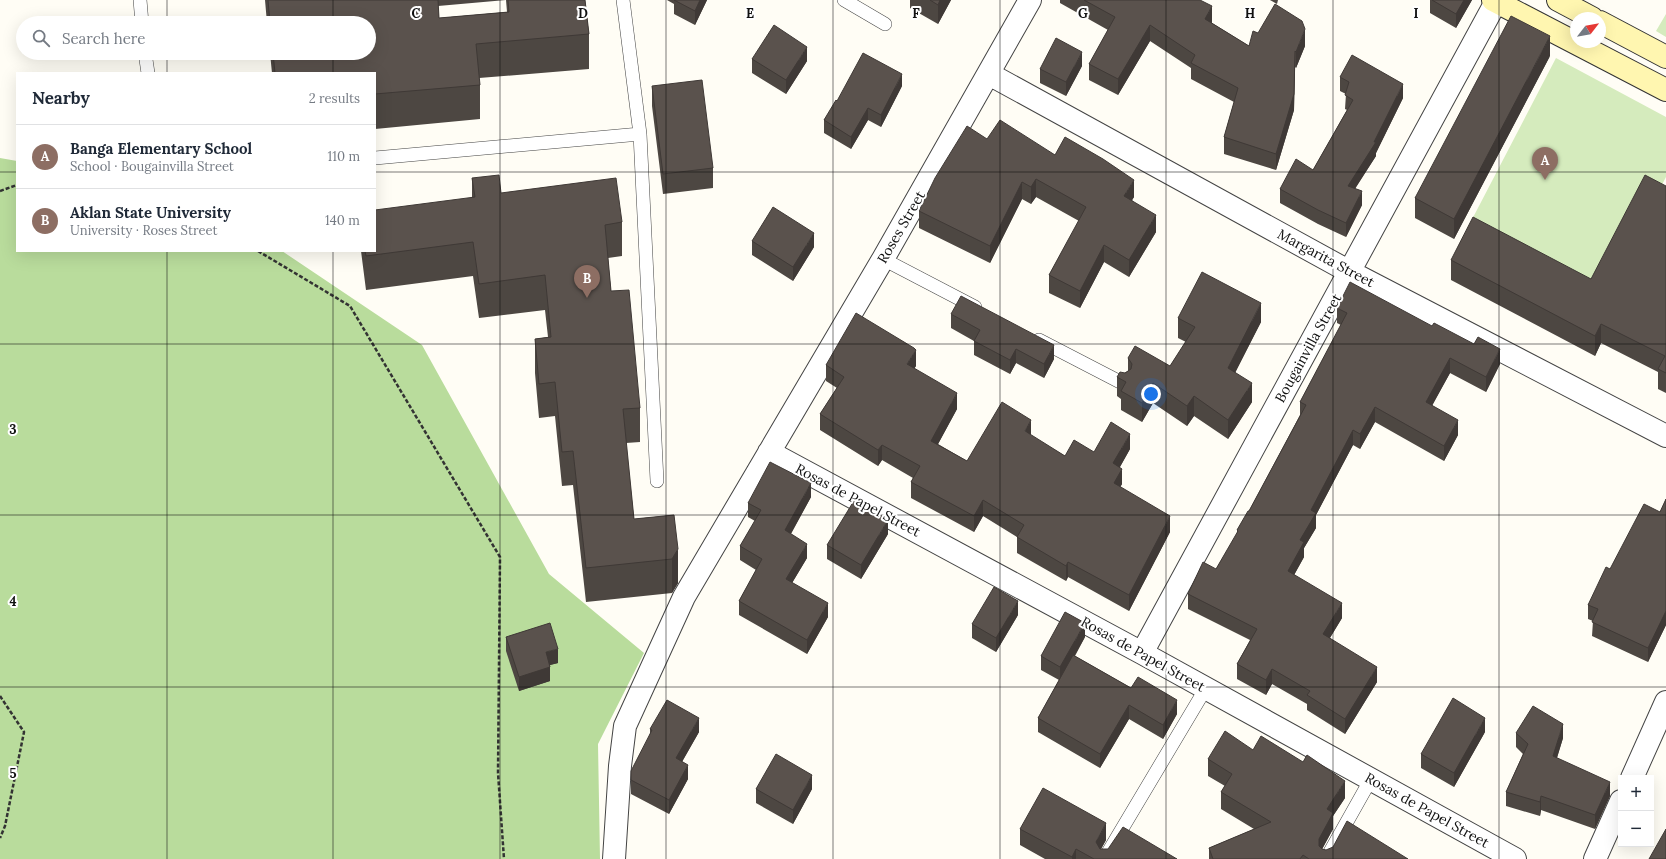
<!DOCTYPE html>
<meta charset="utf-8">
<style>
:root{--surface:#fff;--page:#f2f2f3;--text:#1f2937;--muted:#747a83;--line:#e0e1e3;--accent:#0b8043}
body{margin:0;font-family:Lora,serif;background:var(--page);color:var(--text)}
.controls{position:absolute;right:12px;bottom:12px;display:grid;overflow:hidden;border-radius:0px;box-shadow:0 4px 16px #0002}
.controls button{width:36px;height:36px;display:grid;place-items:center;padding:0;border:0;border-bottom:1px solid var(--line);background:var(--surface);color:var(--text);font:20px sans-serif}
.compass{position:absolute;left:1570px;top:12px;width:36px;height:36px;border-radius:50%;background:var(--surface);box-shadow:0 4px 16px #0002;rotate:59deg}
.you{position:absolute;left:1151px;top:394px;width:14px;height:14px;margin:-10px;border:3px solid #fff;border-radius:50%;background:#1a73e8;box-shadow:0 0 0 6px #1a73e833}
.badge{display:grid;place-items:center;width:26px;height:26px;border-radius:50%;background:var(--accent);color:#fff;font-size:13px;font-weight:700}
.pin{position:absolute;translate:-50% -33px;filter:drop-shadow(0 1px 2px #0008)}
.pin::after{content:'';position:absolute;top:21px;width:14px;height:12px;background:inherit;clip-path:polygon(0 0,100% 0,50% 100%)}
.list{margin:0;padding:0;list-style:none}
h2{display:flex;justify-content:space-between;align-items:center;height:52px;margin:0;padding:0 16px;font-size:17px}
h2 small{font-size:13px;font-weight:400;color:var(--muted)}
.list li{display:grid;grid-template-columns:26px 1fr auto;gap:12px;align-items:center;box-sizing:border-box;height:64px;padding:0 16px;border-top:1px solid var(--line)}
.list b{display:block;font-size:15px;white-space:nowrap}
.list p{margin:0;font-size:13px;white-space:nowrap;color:var(--muted)}
.list em{font-size:13px;font-style:normal;color:var(--muted)}
.icon{flex:none;width:22px;height:22px;fill:none;stroke:currentColor;stroke-width:2;stroke-linecap:round;stroke-linejoin:round}
.map{position:relative;flex:none;width:1666px;height:859px;overflow:hidden}
.search{position:absolute;background:var(--surface);box-shadow:0 4px 16px #0002;left:16px;top:16px;width:360px;height:44px;display:flex;align-items:center;gap:10px;box-sizing:border-box;padding:0 14px;border-radius:22px;color:var(--muted);font-size:15px}
.panel{position:absolute;background:var(--surface);box-shadow:0 4px 16px #0002;left:16px;top:72px;width:360px;height:180px;border-radius:0px}
.map>svg:first-child{display:block}
.green{fill:#d5ebbd}
.forest{fill:#b9dc9c}
.lines{fill:none;stroke-linecap:round;stroke-linejoin:round}
.service-casing{stroke:#444;stroke-width:14}
.minor-casing{stroke:#444;stroke-width:24}
.secondary-casing{stroke:#333;stroke-width:24}
.path{stroke:#333;stroke-width:2.5;stroke-dasharray:4 2;stroke-linecap:butt}
.service{stroke:#fff;stroke-width:13}
.minor{stroke:#fff;stroke-width:22}
.secondary{stroke:#fff6b0;stroke-width:22}
.wall{fill:#4d4742;fill-rule:evenodd}
.shaded-wall{fill:#3f3936}
.building{fill:#5a524d;stroke:#3f3936}
.grid{fill:none;stroke:#111;stroke-width:1;stroke-opacity:0.55}
.labels{text-anchor:middle;dominant-baseline:central;stroke-width:4;stroke-linejoin:round;paint-order:stroke}
.street-label{font-size:14px;fill:#111;stroke:#fff}
.grid-label{font-size:13px;text-anchor:middle;font-weight:bold;fill:#111;stroke:#fff;stroke-width:4;stroke-linejoin:round;paint-order:stroke}
</style>
<div class="map">
<svg width="1666" height="859" viewBox="0 0 1666 859">
<rect width="100%" height="100%" fill="#fffdf5"/>
<!-- green -->
<path class="green" d="M1666 14V37L1656 31Z
M1556 58 1666 117V177L1602 301 1467 229Z"/>
<!-- forest -->
<path class="forest" d="M0 158 17 161V251H282L422 345 549 574 644 653 598 744 600 859H0Z"/>
<g class="lines">
<!-- service casing -->
<g class="service-casing">
<path id="service" d="M140 0 142 23
M623 0 640 134 657 481
M844 0 885 24
M145 53 148 73
M375 158 640 134
M883 259 975 307
M1039 340 1124 384
M1104 859 1206 688
M1326 859 1371 779"/>
</g>
<!-- minor casing -->
<g class="minor-casing">
<path id="minor" d="M989 74 1350 272 1666 436
M769 452 1142 653 1515 859
M1142 653 1497 0
M1632 778 1666 702
M614 859 620 766 625 726 684 597 883 259 1030 0
M1595 859 1621 801"/>
</g>
<!-- secondary casing -->
<g class="secondary-casing">
<path id="secondary" d="M1493 0 1666 90
M1558 0 1592 18
M1600 22 1666 57"/>
</g>
<!-- path -->
<path class="path" d="M0 191 17 185
M258 251 350 306 500 557 498 773 504 859
M0 696 24 732 5 826 0 838"/>
<!-- service -->
<use href="#service" class="service"/>
<!-- minor -->
<use href="#minor" class="minor"/>
<!-- secondary -->
<use href="#secondary" class="secondary"/>
</g>
<!-- wall -->
<path class="wall" d="M265 0H585L589 34V69L479 78 480 85V119L375 129V73H272L270 53H369V23H267ZM506 0 507 12 439 18 438 6Z
M667 0H707L695 25 674 14V4Z
M910 0H951L938 24 910 8Z
M1060 0H1200L1212 22V23L1249 46 1258 33 1305 46 1296 68 1295 67 1294 110 1276 170 1224 154V137L1234 102 1191 79V68L1150 41 1118 95 1089 80V64L1108 30 1060 3Z
M1270 0H1278L1277 4Z
M1430 0H1472L1456 28 1430 13Z
M1550 56 1454 239 1415 218V198Z
M752 59 807 61 786 94 752 73Z
M1082 66 1066 96 1040 83V69Z
M1340 77 1403 98 1376 153V156L1355 188 1362 205 1346 237 1318 224 1280 203V189L1313 170 1347 110 1345 109 1346 94 1340 91Z
M652 86 713 168V188L663 194 652 106Z
M902 86 881 127 868 120 851 149 824 133V120L837 101Z
M987 139 1055 155 1134 197 1132 200 1156 232 1129 277 1104 262 1080 308 1049 293V275L1079 221 1036 197 1031 204 1022 199 990 263 919 228V211Z
M472 178 501 193 622 222V256L608 258 611 291 640 408V442L626 443 634 519 674 515 678 583 672 593 586 602 573 485 562 486 555 416 539 418 535 373V339L548 337 545 310 479 318 473 276 366 290 361 251H375L472 197Z
M1666 186V393L1658 389V372L1601 343 1595 356 1451 280V260L1591 279Z
M752 241 814 247 793 281 752 255Z
M1337 308 1500 364 1486 392 1450 373 1432 405 1458 435 1444 461 1375 422 1360 449 1353 445 1316 515V528L1304 548V557L1294 575 1342 618 1330 638 1377 682 1345 734 1307 710V704L1272 684 1266 695 1237 679V664L1250 640 1188 609V594L1216 569 1237 534V530L1249 511 1300 415V402L1341 325 1337 323Z
M951 314 1054 359 1044 378 1016 363 1010 374 974 355V341L951 328Z
M1178 318 1261 322 1235 372 1252 402 1228 439 1194 416 1187 426 1153 403 1142 422 1121 410V399L1117 396V377L1128 371V358L1170 366 1186 342 1178 338Z
M826 365 916 366 914 368 957 409 938 444 967 461 1031 436 1065 456 1094 452 1130 449 1120 467 1122 484 1120 487 1170 532 1129 611 1068 577 1066 581 1017 553V537L983 516 974 532 911 498V482L913 478 882 460 878 466 820 430V414L837 388 826 381Z
M811 497 791 534 807 558 792 583 828 617 807 654 739 615V601L756 570 740 560V546L755 521 748 517V503Z
M1666 499V625L1648 662 1592 636 1593 621 1588 619V605L1610 569 1660 512Z
M888 534 861 579 827 559V545Z
M1018 615 996 652 972 638V624Z
M506 637 558 663 550 665V681L519 691 506 651Z
M1085 637 1075 656 1177 714 1163 739 1129 719 1100 768 1038 732V718L1059 680 1041 670V656Z
M650 729 699 732 682 762 688 779 669 814 631 794V780L650 734Z
M1485 732 1454 787 1421 768V754Z
M1516 733 1563 738 1557 758 1610 796 1595 829 1541 810 1540 816 1506 806V792L1523 754 1516 747Z
M1253 750 1345 798 1333 816V829L1322 849 1326 850 1408 859H1209V848L1254 829 1221 809V792L1225 786 1208 776V759Z
M756 789H812L793 824 756 803Z
M1020 829 1106 840 1101 849 1177 859H1045L1020 845Z"/>
<!-- shaded-wall -->
<path class="shaded-wall" d="M700 0H707L695 25V11Z
M940 0H951L938 24V5Z
M1464 0H1472L1456 28V14Z
M1212 6V22L1205 35V19Z
M1150 25V41L1118 95V79Z
M1305 29V46L1296 68V52Z
M1550 36V56L1454 239V219Z
M807 47V61L786 94V80Z
M1295 51 1294 110 1276 170V154Z
M1082 52V66L1066 96V82Z
M902 74V86L881 127V115Z
M1403 84V98L1376 153V156L1348 200V186L1374 142Z
M868 108V120L851 149V137Z
M1036 179V197L1031 204V187Z
M1134 180V197L1124 213V196Z
M1022 182V199L990 263V246Z
M1362 191V205L1346 237V223Z
M1156 215V232L1129 277V260Z
M814 233V247L793 281V267Z
M1104 245V262L1080 308V291Z
M1261 303V322L1228 387V368Z
M1601 324V343L1595 356V336Z
M1054 345V359L1044 378V364Z
M1016 349V363L1010 374V360Z
M1500 349V364L1486 392V377Z
M916 350V366L907 380V364Z
M1450 358V373L1426 417V402Z
M1153 383V403L1142 422V403Z
M1252 383V402L1228 439V420Z
M957 393V409L931 457V441Z
M1194 396V416L1187 426V406Z
M1375 407V422L1360 449V434Z
M1031 420V436L1025 431Z
M1458 420V435L1444 461V446Z
M1353 430V445L1316 515V528L1304 548V557L1288 586V571L1311 510Z
M1130 434V449L1113 479V463Z
M882 445V460L878 466V450Z
M1122 469V484L1114 499V483Z
M811 483V497L785 544V530Z
M983 500V516L974 532V516Z
M1170 516V532L1129 611V595Z
M888 520V534L861 579V565Z
M807 544V558L786 593V579Z
M678 549V583L672 593V559Z
M1068 562V577L1066 581V566Z
M1018 601V615L996 652V638Z
M828 603V617L807 654V640Z
M1342 603V618L1323 649V634Z
M1666 611V625L1648 662V648Z
M1085 623V637L1060 681V667Z
M558 649V663L546 666V652Z
M550 667V681L519 691V677Z
M1377 667V682L1345 734V719Z
M1272 669V684L1266 695V680Z
M1177 700V714L1163 739V725Z
M1129 705V719L1100 768V754Z
M699 718V732L676 772V758Z
M1485 718V732L1454 787V773Z
M1563 724V738L1553 770V756Z
M688 765V779L669 814V800Z
M812 775V789L793 824V810Z
M1345 781V798L1333 816V829L1319 855V839L1327 809Z
M1610 782V796L1595 829V815Z
M1541 796V810L1540 816V802Z
M1106 823V840L1096 858V842Z
M1076 849V859H1072V857Z"/>
<!-- building -->
<path class="building" d="M268 0H438L439 18 509 12 508 0H585L589 34 476 44 480 85 375 94V73H275L273 53H369V23H270Z
M674 0H700L695 11Z
M930 0H940L938 5Z
M1084 0H1200L1212 6 1205 19 1249 46 1253 31 1258 33 1275 4 1302 21 1305 29 1296 52 1295 51 1294 94 1276 154 1224 137 1238 88 1191 63 1195 55 1150 25 1118 79 1089 64 1115 17Z
M1432 0H1464L1456 14Z
M1511 16 1550 36 1454 219 1415 198Z
M774 25 807 47 786 80 752 59Z
M1056 38 1082 52 1066 82 1040 69Z
M863 53 902 74 881 115 868 108 851 137 824 120 836 100 837 101Z
M1352 55 1403 84 1374 142H1376L1348 186 1362 191 1346 223 1318 210 1280 189 1296 159 1313 170 1353 100 1345 95 1349 82 1340 77Z
M702 80 713 168 663 174 652 86Z
M1000 120 1055 155 1065 137 1103 159 1134 180 1124 196 1156 215 1129 260 1104 245 1080 291 1049 275 1086 207 1036 179 1031 187 1022 182 990 246 919 211 935 178 967 126 987 139Z
M499 175 501 193 616 178 622 222 605 225 611 291 629 290 640 408 623 409 634 519 674 515 678 549 672 559 586 568 573 451 562 452 555 382 539 384 535 339 551 337 545 275 479 284 473 242 366 256 365 251H375V210L475 197 472 178Z
M1645 175 1666 186V373L1658 369 1665 356 1601 324 1595 336 1451 260 1473 217 1591 279Z
M773 207 814 233 793 267 752 241Z
M1202 272 1261 303 1228 368 1252 383 1228 420 1194 396 1187 406 1153 383 1142 403 1121 391 1126 382 1117 377 1120 372 1125 373 1131 369 1132 364 1128 358 1135 346 1170 366 1195 327 1178 318Z
M1350 282 1432 326 1434 323 1474 344 1478 337 1500 349 1486 377 1450 358 1426 402 1458 420 1444 446 1375 407 1360 434 1353 430 1311 510 1316 513 1300 540 1304 542 1288 571 1342 603 1323 634 1377 667 1345 719 1307 695 1310 691 1272 669 1266 680 1237 664 1257 629 1188 594 1203 562 1216 569 1238 531 1237 530 1248 511H1249L1306 405 1300 402 1347 313 1337 308Z
M961 296 1054 345 1044 364 1016 349 1010 360 974 341 980 330 951 314Z
M856 313 914 348 916 350 907 364 957 393 931 441 967 461 1002 402 1031 420 1025 431 1065 456 1074 440 1094 452 1111 422 1130 434 1113 463 1122 469 1114 483 1170 516 1129 595 1068 562 1066 566 1017 537 1024 525 983 500 974 516 911 482 920 466 882 445 878 450 820 414 844 377 826 365Z
M770 462 811 483 785 530 807 544 786 579 828 603 807 640 739 601 762 559 740 546 761 510 748 503Z
M855 499 888 520 861 565 827 545Z
M1666 499V611L1648 648 1592 622 1598 609 1588 605 1606 567 1610 569 1644 504 1660 512Z
M994 587 1018 601 996 638 972 624Z
M1065 612 1085 623 1060 667 1041 656Z
M550 623 558 649 546 652 550 667 519 677 506 637Z
M1073 655 1131 688 1138 677 1177 700 1163 725 1129 705 1100 754 1038 718Z
M1453 698 1485 718 1454 773 1421 754Z
M667 700 699 718 676 758 688 765 669 800 631 780V771L652 730 650 729Z
M1533 706 1563 724 1553 756 1610 782 1595 815 1541 796 1540 802 1506 792 1528 744 1516 733Z
M1225 731 1253 750 1261 736 1303 762 1307 755 1345 781 1327 809 1333 813 1319 839V846L1322 849 1326 850 1333 847 1347 821 1408 859H1309L1303 855 1300 859H1213L1209 848 1271 822 1221 792 1232 774 1208 759Z
M776 754 812 775 793 810 756 789Z
M1043 788 1106 823 1096 842 1100 849H1108L1123 827 1177 859H1094L1076 849 1072 857 1020 829Z
M1666 829V859H1649Z"/>
<!-- grid -->
<path class="grid" d="M167 0V23M333 0V23M500 0V859M666 0V859M833 0V859M1000 0V859M1166 0V859M1333 0V859M1499 0V859M167 53V73M333 53V73M0 172H17M375 172H1666M167 251V859M333 251V859M0 344H1666M0 515H1666M0 687H1666"/>
<g class="labels">
<!-- street labels -->
<g class="street-label">
<text transform="translate(901 227) rotate(-60)">Roses Street</text>
<text transform="translate(1326 258) rotate(28)">Margarita Street</text>
<text transform="translate(1308 348) rotate(-61)">Bougainvilla Street</text>
<text transform="translate(858 500) rotate(28)">Rosas de Papel Street</text>
<text transform="translate(1143 654) rotate(29)">Rosas de Papel Street</text>
<text transform="translate(1427 810) rotate(29)">Rosas de Papel Street</text>
</g>
</g>
<g class="grid-label">
<text x="416" y="18">C</text>
<text x="583" y="18">D</text>
<text x="750" y="18">E</text>
<text x="916" y="18">F</text>
<text x="1083" y="18">G</text>
<text x="1250" y="18">H</text>
<text x="1416" y="18">I</text>
<text x="13" y="434">3</text>
<text x="13" y="606">4</text>
<text x="13" y="778">5</text>
</g>
</svg>
<div class="controls">
<button>+</button>
<button>−</button>
</div>
<svg class="compass" viewBox="-18 -18 36 36"><path d="M0-13l5 13h-10z" fill="#e53935"/><path d="M0 13l5-13h-10z" fill="#747a83"/></svg>
<div class="you"></div>
<div class="pin badge" style="left:1545px;top:180px;background:#8d6e63">A</div>
<div class="pin badge" style="left:587px;top:298px;background:#8d6e63">B</div>
<div class="search"><svg class="icon" aria-label="search" viewBox="0 0 24 24"><circle cx="10" cy="10" r="6"/><path d="M15 15l6 6"/></svg>Search here</div>
<section class="panel">
<h2>Nearby<small>2 results</small></h2>
<ul class="list">
<li><span class="badge" style="background:#8d6e63">A</span><div><b>Banga Elementary School</b><p>School · Bougainvilla Street</p></div><em>110 m</em></li>
<li><span class="badge" style="background:#8d6e63">B</span><div><b>Aklan State University</b><p>University · Roses Street</p></div><em>140 m</em></li>
</ul>
</section>
</div>
